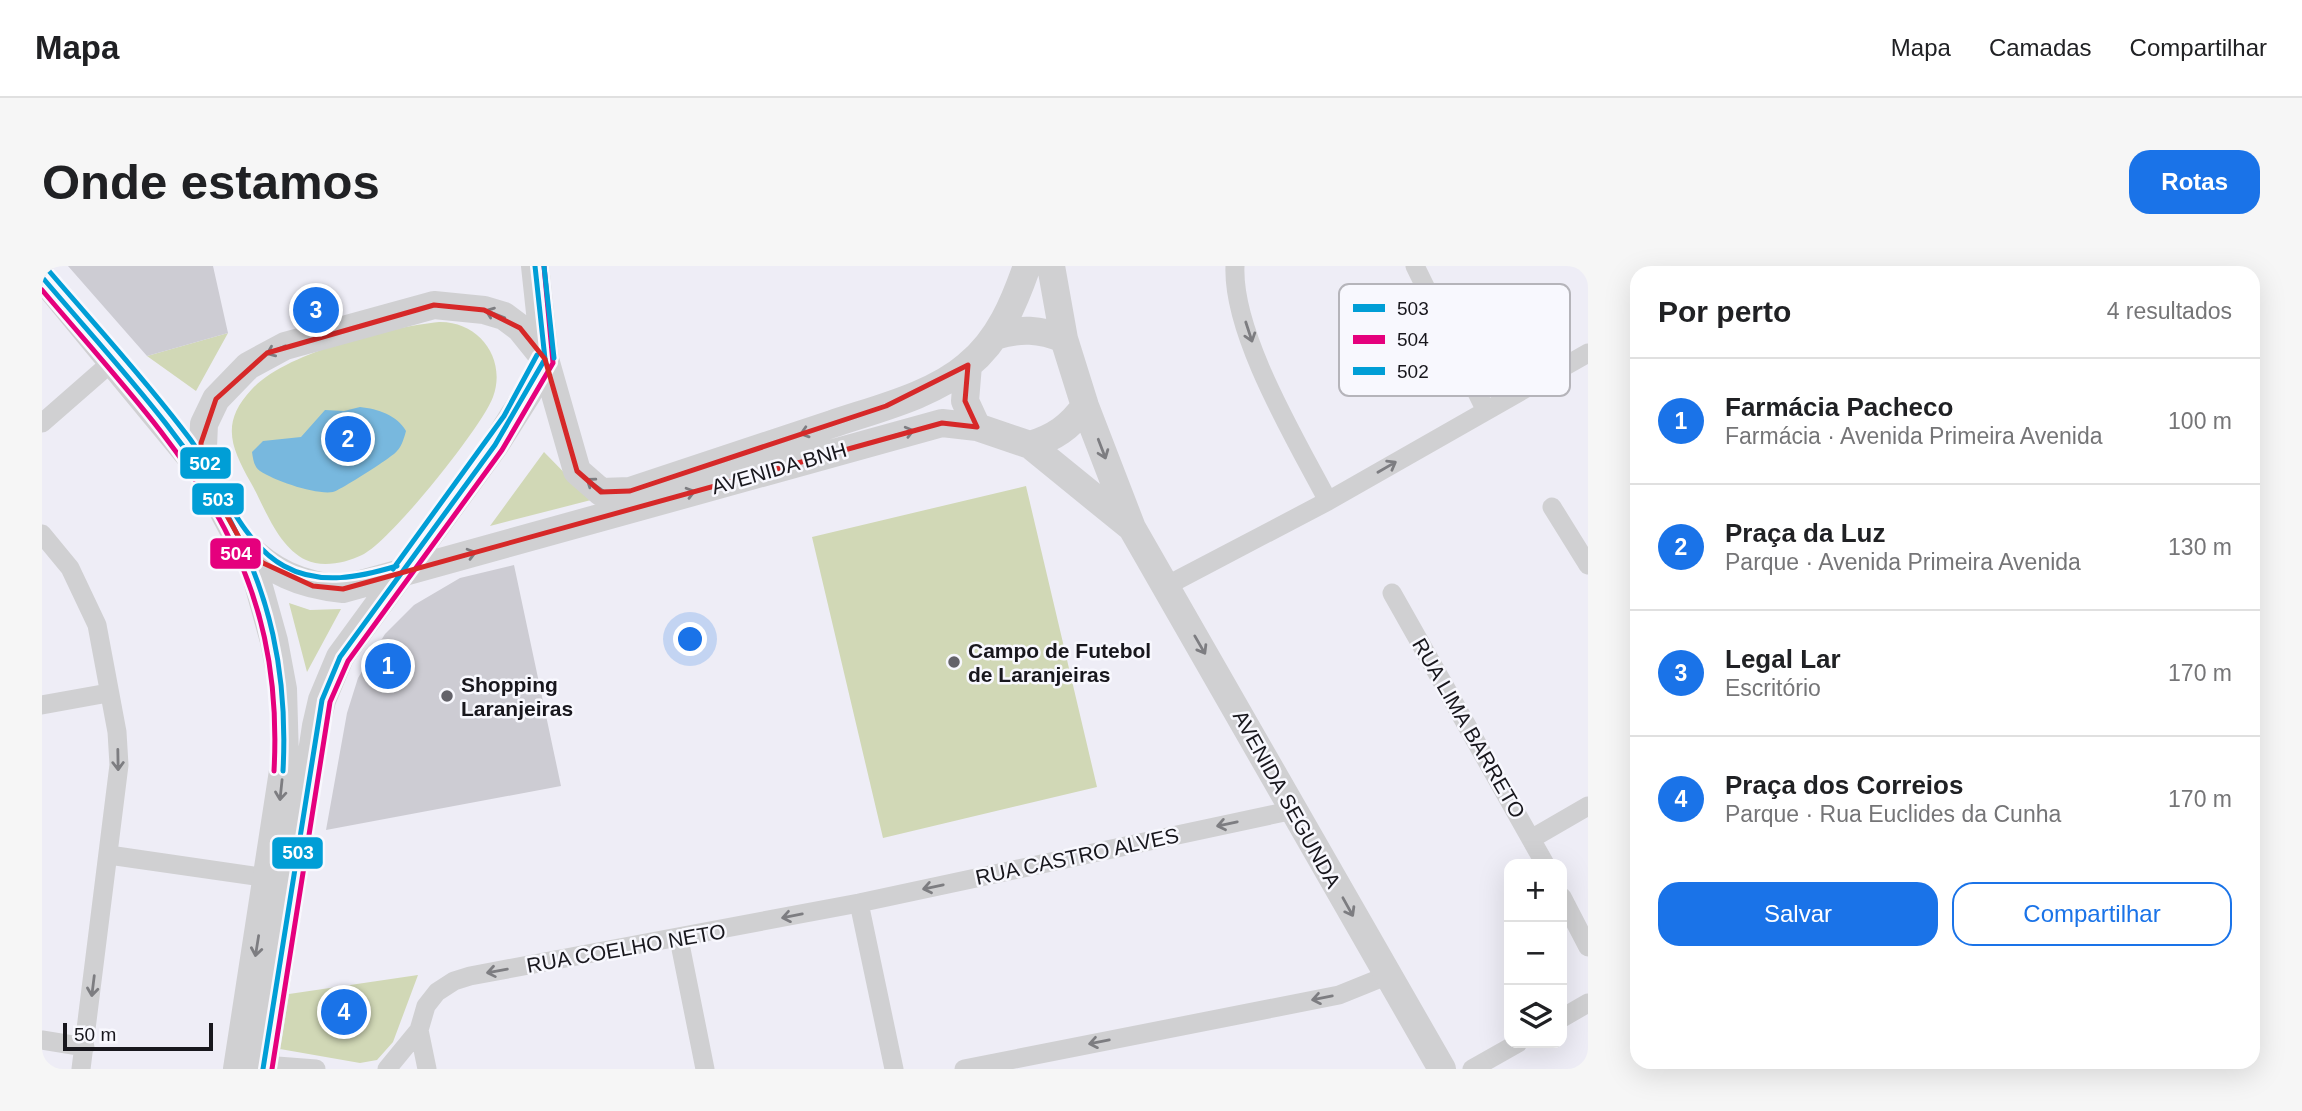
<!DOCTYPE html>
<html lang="pt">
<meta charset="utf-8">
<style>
:root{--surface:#fff;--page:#f6f6f6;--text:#202124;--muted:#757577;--line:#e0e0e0;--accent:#1a73e8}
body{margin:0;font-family:Helvetica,sans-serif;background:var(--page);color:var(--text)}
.controls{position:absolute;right:21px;bottom:21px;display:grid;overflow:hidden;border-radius:14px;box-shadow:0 7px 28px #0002}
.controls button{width:63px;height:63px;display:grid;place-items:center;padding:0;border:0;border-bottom:2px solid var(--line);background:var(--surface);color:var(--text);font:35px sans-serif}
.scale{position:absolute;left:21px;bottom:18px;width:150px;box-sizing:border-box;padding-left:7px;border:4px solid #18171d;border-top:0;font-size:19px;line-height:24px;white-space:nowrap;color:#18171d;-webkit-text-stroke:5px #f8f8fe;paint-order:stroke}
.you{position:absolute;left:649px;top:374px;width:24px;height:24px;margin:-18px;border:5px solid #fff;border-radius:50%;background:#1a73e8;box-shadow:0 0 0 10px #1a73e833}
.badge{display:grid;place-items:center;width:46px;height:46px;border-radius:50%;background:var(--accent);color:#fff;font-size:23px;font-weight:700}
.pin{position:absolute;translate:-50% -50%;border:4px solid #fff;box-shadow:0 2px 7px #0006}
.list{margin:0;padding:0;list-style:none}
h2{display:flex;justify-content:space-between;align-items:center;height:91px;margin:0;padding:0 28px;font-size:30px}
h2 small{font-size:23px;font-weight:400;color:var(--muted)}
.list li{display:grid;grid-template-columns:46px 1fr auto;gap:21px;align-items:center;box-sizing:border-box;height:126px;padding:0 28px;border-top:2px solid var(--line)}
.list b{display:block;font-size:26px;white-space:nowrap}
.list p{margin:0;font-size:23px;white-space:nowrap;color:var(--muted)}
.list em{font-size:23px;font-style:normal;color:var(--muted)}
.actions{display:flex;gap:14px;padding:21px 28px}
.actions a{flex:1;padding:16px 0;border:2px solid var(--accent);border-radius:21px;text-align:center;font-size:24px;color:var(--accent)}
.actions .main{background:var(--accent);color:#fff}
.icon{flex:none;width:38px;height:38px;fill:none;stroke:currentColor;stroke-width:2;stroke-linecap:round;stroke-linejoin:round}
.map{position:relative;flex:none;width:1546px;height:803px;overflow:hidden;border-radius:21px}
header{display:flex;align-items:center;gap:42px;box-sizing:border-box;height:98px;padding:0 35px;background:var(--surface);border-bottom:2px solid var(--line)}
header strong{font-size:33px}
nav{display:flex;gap:38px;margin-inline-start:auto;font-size:24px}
.intro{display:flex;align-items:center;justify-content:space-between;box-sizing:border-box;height:168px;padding:0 42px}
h1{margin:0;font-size:49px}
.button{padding:18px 32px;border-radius:21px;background:var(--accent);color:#fff;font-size:24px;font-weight:700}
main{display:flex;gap:42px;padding:0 42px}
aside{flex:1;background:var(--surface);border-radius:21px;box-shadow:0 7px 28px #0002}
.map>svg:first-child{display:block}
.green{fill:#d1d8b6}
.water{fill:#78b8de}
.building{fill:#cdccd3}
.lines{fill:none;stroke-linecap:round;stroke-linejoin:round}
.street{stroke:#d0d0d2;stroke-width:19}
.secondary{stroke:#d0d0d2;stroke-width:28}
.bus-1-casing{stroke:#f8f8fe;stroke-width:10}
.bus-2-casing{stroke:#f8f8fe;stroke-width:10}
.bus-3-casing{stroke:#f8f8fe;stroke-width:10}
.bus-1{stroke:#009ed6;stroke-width:5}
.bus-2{stroke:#e5007d;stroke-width:5}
.bus-3{stroke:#009ed6;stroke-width:5}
.oneway{stroke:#7d7d81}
.marked{fill:none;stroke:#d62828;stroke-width:5;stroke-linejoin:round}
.poi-dot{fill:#636269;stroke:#f8f8fe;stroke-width:2.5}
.labels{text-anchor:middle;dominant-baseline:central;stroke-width:5;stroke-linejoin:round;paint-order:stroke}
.street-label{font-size:21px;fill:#18171d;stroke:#f8f8fe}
.poi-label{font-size:21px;font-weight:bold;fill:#18171d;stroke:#f8f8fe;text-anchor:start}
.key{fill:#f8f8fe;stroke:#b5b4ba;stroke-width:2}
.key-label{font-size:19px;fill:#18171d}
.line-badge{stroke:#f8f8fe;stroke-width:2.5}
.badge-label{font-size:19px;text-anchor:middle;font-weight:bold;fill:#fff}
</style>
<header>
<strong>Mapa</strong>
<nav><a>Mapa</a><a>Camadas</a><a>Compartilhar</a></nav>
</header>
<div class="intro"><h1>Onde estamos</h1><a class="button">Rotas</a></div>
<main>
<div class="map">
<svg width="1546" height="803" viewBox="0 0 1546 803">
<rect width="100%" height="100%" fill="#eeedf6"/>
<!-- green -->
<path class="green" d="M397 56C437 55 465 93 451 131 440 161 348 276 320 289 304 297 280 302 264 294 236 281 223 242 209 217 189 181 178 157 210 123 245 86 347 61 397 56Z
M186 67 154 125 105 90Z
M502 186 549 234 448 260Z
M984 220 1055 521 841 572 770 271Z
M247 337 268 344 299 343 265 406Z
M376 709 351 776 335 794 318 797 238 783 247 728Z"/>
<!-- water -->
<path class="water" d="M318 141C336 143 355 149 364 165 362 172 360 180 355 185 352 190 297 225 291 226 274 229 233 215 218 205 212 201 211 193 210 186L221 175 259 171 283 144 302 145Z"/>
<!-- building -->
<path class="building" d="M26 0H171L186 67 105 90Z
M472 299 519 520 284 564 305 447 316 412 343 368 372 339 418 312Z"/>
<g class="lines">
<!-- street -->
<path class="street" d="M1193 0C1190 68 1254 174 1286 235
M1373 0 1444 145
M0 157 71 95
M1510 241 1546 299
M0 268 28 302 55 359 75 466 77 499 39 803
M1124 320 1286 235 1546 87
M1350 327 1503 598
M0 439 66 427
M1489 573 1546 540
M67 589 226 612
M1520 631 1546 681
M817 637 852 803
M637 673 663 803
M1520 752 1546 737
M377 764 385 803
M0 774 43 781
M222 799 274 803
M345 803 377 764 384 740 395 726 412 715 428 710 817 637 1252 544
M922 803 1297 729 1344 710
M1430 803 1476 777"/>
<!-- secondary -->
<path class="secondary" d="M493 0 503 93 535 205 559 226 588 225C656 202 723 180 790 158 834 143 890 130 926 99 957 74 972 37 985 0
M1009 0 1022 73 1043 140 1090 262 1400 803
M0 11 160 205 212 303 232 375 241 423 243 492 195 803
M953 70C978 62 998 63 1022 73
M926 99 923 135 935 161
M988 179C1012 172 1028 161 1043 140
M160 205 162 158 174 133 206 100 243 80 392 39 442 44 462 50 478 62 503 93
M199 275C229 306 258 319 301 323L900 157 935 161 988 179 1090 262
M221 803 274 460 280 434 298 391 453 179 486 127 503 93"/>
<!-- bus-1 casing -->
<g class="bus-1-casing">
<path id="bus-1" d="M0 11C136 171 253 278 241 505
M221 803 280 434 298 391 453 179 503 93 493 0"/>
</g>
<!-- bus-2 casing -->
<g class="bus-2-casing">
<path id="bus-2" d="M0 24C132 180 244 284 232 505
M230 803 288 436 306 395 460 184 511 97 502 0"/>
</g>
<!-- bus-3 casing -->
<g class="bus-3-casing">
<path id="bus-3" d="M502 0 512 92
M7 5C54 60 104 114 148 173 177 213 198 276 242 300 278 320 318 311 355 300
M351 303 462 150 495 89"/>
</g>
<!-- bus-1 -->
<use href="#bus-1" class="bus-1"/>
<!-- bus-2 -->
<use href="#bus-2" class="bus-2"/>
<!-- bus-3 -->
<use href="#bus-3" class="bus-3"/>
</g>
<!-- one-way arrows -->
<defs><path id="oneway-shaft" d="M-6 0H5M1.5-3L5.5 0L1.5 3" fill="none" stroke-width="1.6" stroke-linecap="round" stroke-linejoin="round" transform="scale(1.75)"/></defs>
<g class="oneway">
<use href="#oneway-shaft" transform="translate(453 48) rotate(-159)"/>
<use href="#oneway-shaft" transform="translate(1207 66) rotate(72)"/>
<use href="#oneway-shaft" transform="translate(234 84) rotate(157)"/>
<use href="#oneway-shaft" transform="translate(768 165) rotate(162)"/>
<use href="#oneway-shaft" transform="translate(862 167) rotate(-15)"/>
<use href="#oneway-shaft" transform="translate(1060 183) rotate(69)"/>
<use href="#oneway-shaft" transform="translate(1345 201) rotate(-30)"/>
<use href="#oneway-shaft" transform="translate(553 219) rotate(-145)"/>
<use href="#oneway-shaft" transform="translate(643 228) rotate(-16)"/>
<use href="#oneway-shaft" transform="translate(424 289) rotate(-16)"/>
<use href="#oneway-shaft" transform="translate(1158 379) rotate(60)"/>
<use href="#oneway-shaft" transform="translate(76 494) rotate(89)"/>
<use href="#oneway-shaft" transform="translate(239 524) rotate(96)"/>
<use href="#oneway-shaft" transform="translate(1185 558) rotate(168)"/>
<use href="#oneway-shaft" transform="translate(891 621) rotate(168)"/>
<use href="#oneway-shaft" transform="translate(1306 641) rotate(61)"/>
<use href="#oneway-shaft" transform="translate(750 650) rotate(169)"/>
<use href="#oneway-shaft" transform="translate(215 680) rotate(99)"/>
<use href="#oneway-shaft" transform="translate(455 705) rotate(170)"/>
<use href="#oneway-shaft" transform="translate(51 720) rotate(97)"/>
<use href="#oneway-shaft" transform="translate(1280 732) rotate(169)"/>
<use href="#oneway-shaft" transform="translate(1057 776) rotate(169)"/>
</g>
<!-- marked area -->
<path class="marked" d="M392 39 442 44 478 62 503 93 535 205 559 226 588 225 844 140 926 99 923 135 935 161 900 157 301 323 271 320 221 297 199 275 160 205 159 177 174 133 225 87Z"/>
<!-- markers -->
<g class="poi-dot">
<circle cx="912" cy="396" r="7"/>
<circle cx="405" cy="430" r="7"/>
</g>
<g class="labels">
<!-- street labels -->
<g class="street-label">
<text transform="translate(737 202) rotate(-16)">AVENIDA BNH</text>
<text transform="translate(1427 462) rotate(60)">RUA LIMA BARRETO</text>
<text transform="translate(1245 533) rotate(61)">AVENIDA SEGUNDA</text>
<text transform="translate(1035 590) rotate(-12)">RUA CASTRO ALVES</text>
<text transform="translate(584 682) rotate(-10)">RUA COELHO NETO</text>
</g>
<!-- poi labels -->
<g class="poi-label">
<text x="926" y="384">Campo de Futebol<tspan x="926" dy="24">de Laranjeiras</tspan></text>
<text x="419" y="418">Shopping<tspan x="419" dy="24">Laranjeiras</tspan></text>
</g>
</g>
<!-- legend -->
<rect x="1297" y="18" width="231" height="112" rx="10" class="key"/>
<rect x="1311" y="38" width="32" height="8" fill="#009ed6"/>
<rect x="1311" y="69" width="32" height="9" fill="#e5007d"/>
<rect x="1311" y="101" width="32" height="8" fill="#009ed6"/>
<g class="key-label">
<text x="1355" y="49">503</text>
<text x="1355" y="80">504</text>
<text x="1355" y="112">502</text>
</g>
<g class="line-badge">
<rect x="137" y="180" width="53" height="34" rx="7" fill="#009ed6"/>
<rect x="149" y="216" width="54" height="34" rx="7" fill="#009ed6"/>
<rect x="167" y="271" width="53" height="33" rx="7" fill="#e5007d"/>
<rect x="229" y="570" width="53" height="34" rx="7" fill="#009ed6"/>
</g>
<g class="badge-label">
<text x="163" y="204">502</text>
<text x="176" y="240">503</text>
<text x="194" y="294">504</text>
<text x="256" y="593">503</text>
</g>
</svg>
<div class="controls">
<button>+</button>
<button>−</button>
<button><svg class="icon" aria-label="layers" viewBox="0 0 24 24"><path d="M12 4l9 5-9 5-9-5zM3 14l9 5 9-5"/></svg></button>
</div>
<div class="scale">50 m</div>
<div class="you"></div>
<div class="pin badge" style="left:346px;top:400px">1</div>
<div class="pin badge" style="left:306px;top:173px">2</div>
<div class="pin badge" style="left:274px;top:44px">3</div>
<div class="pin badge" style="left:302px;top:746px">4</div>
</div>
<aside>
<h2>Por perto<small>4 resultados</small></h2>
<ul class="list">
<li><span class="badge">1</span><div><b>Farmácia Pacheco</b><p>Farmácia · Avenida Primeira Avenida</p></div><em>100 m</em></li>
<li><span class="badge">2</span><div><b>Praça da Luz</b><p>Parque · Avenida Primeira Avenida</p></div><em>130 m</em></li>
<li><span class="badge">3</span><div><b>Legal Lar</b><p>Escritório</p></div><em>170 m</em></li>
<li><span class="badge">4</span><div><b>Praça dos Correios</b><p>Parque · Rua Euclides da Cunha</p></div><em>170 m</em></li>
</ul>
<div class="actions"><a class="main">Salvar</a><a>Compartilhar</a></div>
</aside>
</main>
